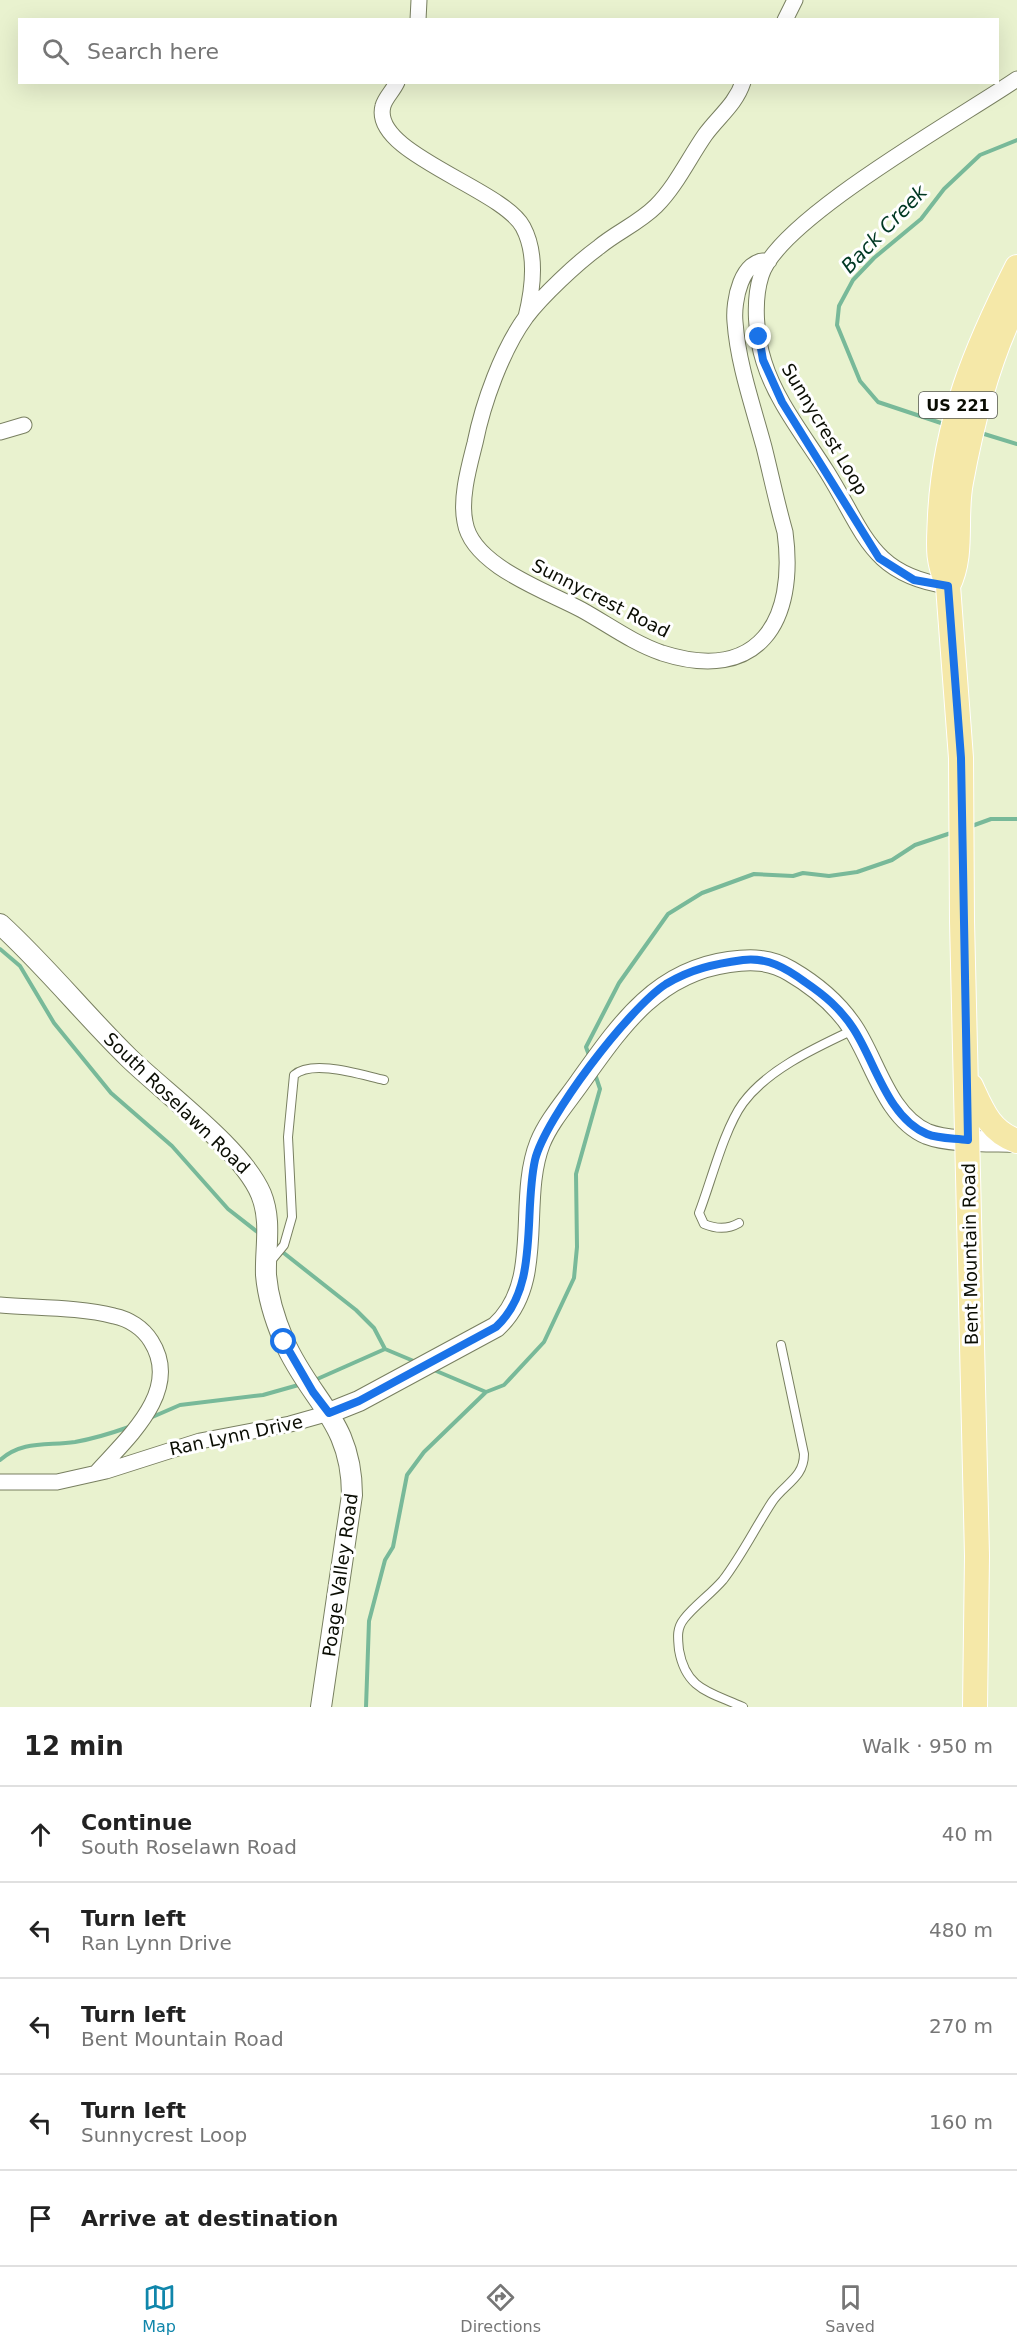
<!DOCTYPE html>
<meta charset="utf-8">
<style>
:root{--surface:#fff;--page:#f6f6f6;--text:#222;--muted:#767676;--line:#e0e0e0;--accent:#1086ab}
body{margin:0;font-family:"DejaVu Sans",sans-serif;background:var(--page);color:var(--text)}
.stop{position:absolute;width:18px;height:18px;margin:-14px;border:4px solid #1a73e8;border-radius:50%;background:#fff}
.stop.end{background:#1a73e8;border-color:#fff;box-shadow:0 2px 6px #0008}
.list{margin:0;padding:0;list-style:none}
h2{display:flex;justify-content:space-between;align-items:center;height:78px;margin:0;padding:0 24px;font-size:26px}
h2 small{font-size:20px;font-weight:400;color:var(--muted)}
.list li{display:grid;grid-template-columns:39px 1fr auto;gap:18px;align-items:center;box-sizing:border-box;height:96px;padding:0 24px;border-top:2px solid var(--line)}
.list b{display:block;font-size:22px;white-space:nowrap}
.list p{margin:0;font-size:20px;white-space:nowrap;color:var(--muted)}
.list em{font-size:20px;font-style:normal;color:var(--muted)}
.icon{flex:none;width:33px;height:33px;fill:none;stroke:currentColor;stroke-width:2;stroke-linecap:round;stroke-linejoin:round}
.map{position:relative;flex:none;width:1017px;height:1707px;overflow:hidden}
.search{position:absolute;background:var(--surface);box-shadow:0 6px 24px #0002;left:18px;right:18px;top:18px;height:66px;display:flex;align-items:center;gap:15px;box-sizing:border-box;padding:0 21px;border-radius:0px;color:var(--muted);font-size:22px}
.sheet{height:558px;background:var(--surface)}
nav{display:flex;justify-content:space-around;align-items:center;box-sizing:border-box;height:84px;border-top:2px solid var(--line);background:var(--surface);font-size:16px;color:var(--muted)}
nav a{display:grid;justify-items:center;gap:3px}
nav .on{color:var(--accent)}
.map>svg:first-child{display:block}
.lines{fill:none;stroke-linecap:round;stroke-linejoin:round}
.stream{stroke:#78b999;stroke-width:4}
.service-casing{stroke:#787f60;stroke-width:10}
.minor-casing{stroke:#787f60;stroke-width:17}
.tertiary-casing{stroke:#787f60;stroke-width:22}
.primary-casing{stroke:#fff;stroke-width:26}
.service{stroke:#fff;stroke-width:8}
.minor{stroke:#fff;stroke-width:15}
.tertiary{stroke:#fff;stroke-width:20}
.primary{stroke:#f5e8a8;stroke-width:24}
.route{stroke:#1a73e8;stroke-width:8}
.labels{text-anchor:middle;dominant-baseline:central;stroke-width:6;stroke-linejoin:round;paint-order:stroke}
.shield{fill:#fff;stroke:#54564f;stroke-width:1.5}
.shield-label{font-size:16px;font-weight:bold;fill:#0a0d03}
.street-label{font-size:18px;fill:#0a0d03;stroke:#fff}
.water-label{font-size:20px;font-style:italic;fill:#003823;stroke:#fff}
</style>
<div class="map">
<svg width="1017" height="1707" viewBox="0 0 1017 1707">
<rect width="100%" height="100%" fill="#e9f2cf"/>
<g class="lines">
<!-- stream -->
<path class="stream" d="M944 424 878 402 860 381 837 325 839 306 853 280 874 258 921 219 944 189 980 155 1017 140
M981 433 1017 444
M969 827 991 819H1017
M0 949 20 966 54 1023 111 1093 172 1146 228 1209 260 1234
M590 1058 586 1047 619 983 668 914 702 893 754 874 793 876 803 873 829 876 857 872 892 860 915 845 954 832
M280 1250 356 1310 374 1328 385 1349 416 1362
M434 1370 486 1392
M315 1380 385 1349
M150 1418 180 1405 263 1395 302 1384
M0 1460C23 1440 47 1446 75 1442 92 1439 112 1433 129 1427
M366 1707 369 1621 385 1560 393 1547 407 1475 424 1452 486 1392 504 1385 544 1342 574 1278 577 1247 576 1174 600 1089 595 1074"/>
<!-- service casing -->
<g class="service-casing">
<path id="service" d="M739 1223C727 1230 716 1229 704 1224L699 1213C711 1182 724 1129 743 1103 768 1069 817 1047 853 1030
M270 1262 284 1245 292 1217 288 1137 294 1075C313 1059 361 1075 384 1080
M743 1707C710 1692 686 1690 679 1650 678 1639 676 1629 684 1619 695 1605 711 1594 723 1580 742 1555 755 1528 772 1502 784 1484 804 1478 804 1454L781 1345"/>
</g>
<!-- minor casing -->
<g class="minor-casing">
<path id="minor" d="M418 20 419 0
M785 20 795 0
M397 82C393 91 385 98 383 106 370 153 502 188 523 227 537 253 533 289 526 317
M743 82C736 104 718 117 705 135 689 158 676 186 656 206 639 223 617 232 599 247 577 263 542 296 526 317 502 350 483 403 475 443 469 467 460 498 465 522 472 566 547 591 582 610 609 625 633 643 662 653 759 684 797 621 785 532 777 504 771 475 764 447 753 406 738 364 735 322 733 302 741 257 769 261
M0 432 24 425
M948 586C870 575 864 531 827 472 805 437 776 401 764 362 756 337 753 301 761 276 777 220 963 116 1017 79
M0 1305C36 1308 80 1307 114 1316 129 1319 143 1328 151 1341 183 1391 126 1439 96 1473
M0 1482H57L106 1471 200 1441 290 1424 329 1413"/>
</g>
<!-- tertiary casing -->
<g class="tertiary-casing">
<path id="tertiary" d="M0 924C46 966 85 1015 129 1058 166 1094 242 1149 261 1194 272 1221 265 1248 266 1275 268 1298 275 1320 284 1341 311 1402 352 1421 352 1495L321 1707
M329 1413 359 1401 496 1327C546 1282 517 1201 540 1143 549 1121 566 1102 580 1082 620 1026 656 972 729 962 751 959 770 959 790 971 814 985 838 1005 853 1028 875 1061 887 1117 927 1134 950 1143 992 1141 1017 1142"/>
</g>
<!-- primary casing -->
<g class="primary-casing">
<path id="primary" d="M948 586C964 554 954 517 961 482 972 422 989 357 1016 303
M971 1086C982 1110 990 1132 1017 1141
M975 1707 977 1556 962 921 961 758 948 586C936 557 939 545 940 515 945 422 976 348 1017 267"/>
</g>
<!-- service -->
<use href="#service" class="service"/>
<!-- minor -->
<use href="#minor" class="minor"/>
<!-- tertiary -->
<use href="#tertiary" class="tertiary"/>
<!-- primary -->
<use href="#primary" class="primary"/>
</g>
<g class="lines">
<!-- route -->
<path class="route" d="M284 1342 313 1392 329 1413 359 1401 496 1327C540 1287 523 1214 535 1160 545 1118 629 1008 666 984 691 969 714 964 743 960 767 957 786 968 805 982 824 995 840 1008 853 1028 875 1061 887 1117 927 1134 939 1139 955 1138 968 1140L961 758 948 586 914 580 879 558 782 402 763 360 759 337"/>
</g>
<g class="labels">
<!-- shield labels -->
<rect class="shield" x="919" y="392" width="78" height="26" rx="4.5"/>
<g class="shield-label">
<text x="958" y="405">US 221</text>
</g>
<!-- street labels -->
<g class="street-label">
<text transform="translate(825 429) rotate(59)">Sunnycrest Loop</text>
<text transform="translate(601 598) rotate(27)">Sunnycrest Road</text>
<text transform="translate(177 1103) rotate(44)">South Roselawn Road</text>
<text transform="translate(970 1254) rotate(-91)">Bent Mountain Road</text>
<text transform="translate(236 1435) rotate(-12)">Ran Lynn Drive</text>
<text transform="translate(340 1575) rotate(-82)">Poage Valley Road</text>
</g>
<!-- water labels -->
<g class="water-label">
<text transform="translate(884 229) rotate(-46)">Back Creek</text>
</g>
</g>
</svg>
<div class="stop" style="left:284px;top:1342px"></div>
<div class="stop end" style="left:759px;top:337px"></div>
<div class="search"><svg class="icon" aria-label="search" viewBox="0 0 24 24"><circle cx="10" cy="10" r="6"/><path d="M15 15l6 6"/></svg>Search here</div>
</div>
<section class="sheet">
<h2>12 min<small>Walk · 950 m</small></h2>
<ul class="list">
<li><svg class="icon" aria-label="ahead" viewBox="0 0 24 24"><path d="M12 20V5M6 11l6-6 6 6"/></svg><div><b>Continue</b><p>South Roselawn Road</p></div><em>40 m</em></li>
<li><svg class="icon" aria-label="left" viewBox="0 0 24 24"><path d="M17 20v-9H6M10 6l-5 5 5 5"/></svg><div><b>Turn left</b><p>Ran Lynn Drive</p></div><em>480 m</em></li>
<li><svg class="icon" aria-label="left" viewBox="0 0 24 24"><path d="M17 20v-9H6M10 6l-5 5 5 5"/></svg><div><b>Turn left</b><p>Bent Mountain Road</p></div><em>270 m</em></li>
<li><svg class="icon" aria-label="left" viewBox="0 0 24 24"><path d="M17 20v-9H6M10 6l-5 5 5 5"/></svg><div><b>Turn left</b><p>Sunnycrest Loop</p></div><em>160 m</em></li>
<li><svg class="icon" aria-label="arrive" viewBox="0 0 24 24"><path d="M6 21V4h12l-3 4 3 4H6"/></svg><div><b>Arrive at destination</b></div></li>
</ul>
</section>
<nav>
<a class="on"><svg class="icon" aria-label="map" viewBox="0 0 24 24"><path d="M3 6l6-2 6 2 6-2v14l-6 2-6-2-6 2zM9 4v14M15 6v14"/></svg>Map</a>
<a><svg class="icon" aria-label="directions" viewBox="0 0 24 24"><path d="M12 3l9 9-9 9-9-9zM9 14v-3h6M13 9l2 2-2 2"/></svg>Directions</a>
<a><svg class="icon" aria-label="saved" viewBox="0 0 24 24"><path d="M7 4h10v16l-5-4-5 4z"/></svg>Saved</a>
</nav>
